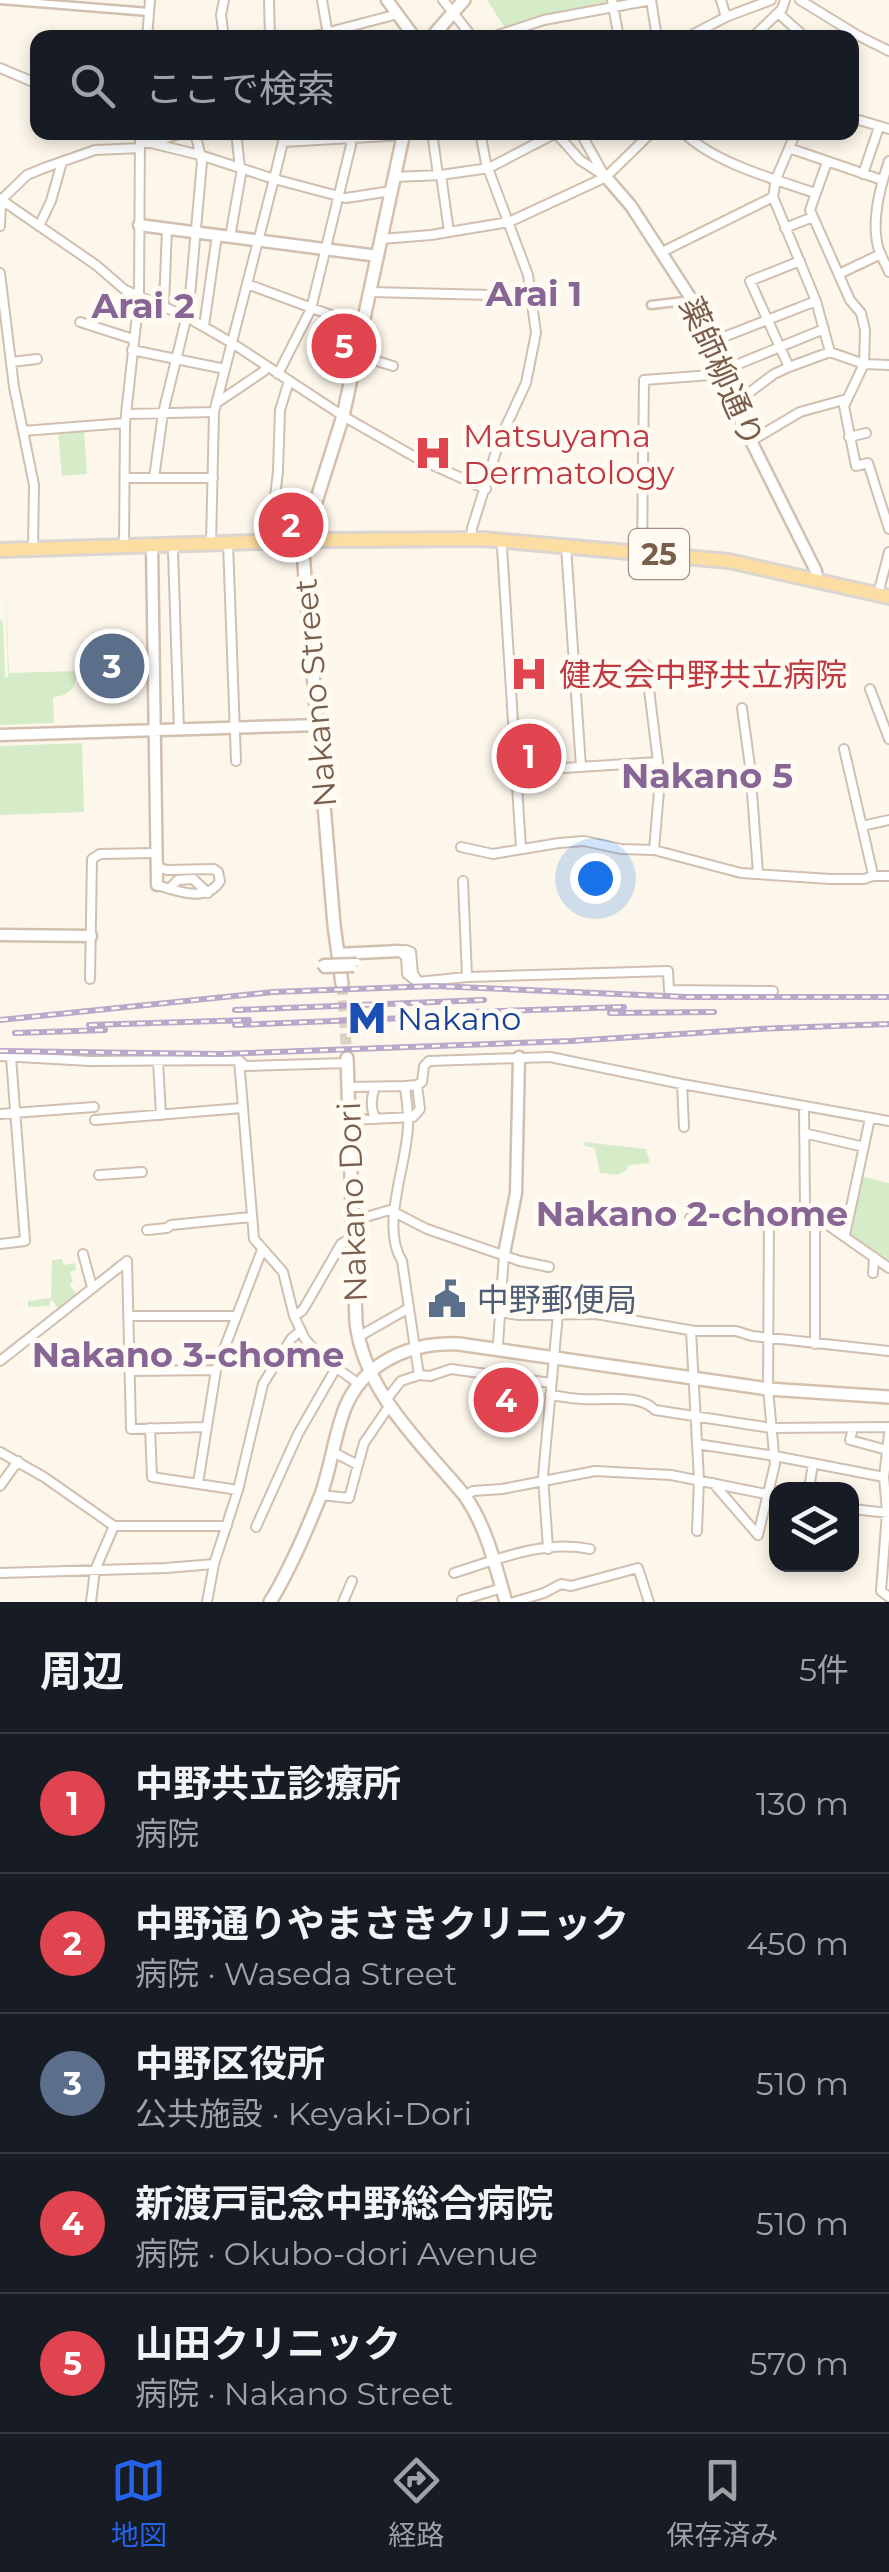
<!DOCTYPE html>
<html lang="ja">
<meta charset="utf-8">
<style>
:root{--surface:#171b24;--page:#242831;--text:#f1f3f6;--muted:#9ea1a6;--line:#363941;--accent:#2563eb}
body{margin:0;font-family:Montserrat,"Noto Sans JP",sans-serif;background:var(--page);color:var(--text)}
.controls{position:absolute;right:30px;bottom:30px;display:grid;overflow:hidden;border-radius:20px;box-shadow:0 5px 15px #0003}
.controls button{width:90px;height:90px;display:grid;place-items:center;padding:0;border:0;border-bottom:2px solid var(--line);background:var(--surface);color:var(--text);font:50px sans-serif}
.you{position:absolute;left:595px;top:878px;width:35px;height:35px;margin:-25px;border:8px solid #fff;border-radius:50%;background:#1a73e8;box-shadow:0 0 0 15px #1a73e833}
.badge{display:grid;place-items:center;width:65px;height:65px;border-radius:50%;background:var(--accent);color:#fff;font-size:32px;font-weight:700}
.pin{position:absolute;translate:-50% -50%;border:5px solid #fff;box-shadow:0 2px 10px #0006}
.list{margin:0;padding:0;list-style:none}
h2{display:flex;justify-content:space-between;align-items:center;height:130px;margin:0;padding:0 40px;font-size:42px}
h2 small{font-size:32px;font-weight:400;color:var(--muted)}
.list li{display:grid;grid-template-columns:65px 1fr auto;gap:30px;align-items:center;box-sizing:border-box;height:140px;padding:0 40px;border-top:2px solid var(--line)}
.list b{display:block;font-size:38px;white-space:nowrap}
.list p{margin:0;font-size:32px;white-space:nowrap;color:var(--muted)}
.list em{font-size:32px;font-style:normal;color:var(--muted)}
.icon{flex:none;width:55px;height:55px;fill:none;stroke:currentColor;stroke-width:2;stroke-linecap:round;stroke-linejoin:round}
.map{position:relative;flex:none;width:889px;height:1602px;overflow:hidden}
.search{position:absolute;background:var(--surface);box-shadow:0 5px 15px #0003;left:30px;right:30px;top:30px;height:110px;display:flex;align-items:center;gap:25px;box-sizing:border-box;padding:0 35px;border-radius:20px;color:var(--muted);font-size:38px}
.sheet{height:830px;background:var(--surface)}
nav{display:flex;justify-content:space-around;align-items:center;box-sizing:border-box;height:140px;border-top:2px solid var(--line);background:var(--surface);font-size:28px;color:var(--muted)}
nav a{display:grid;justify-items:center;gap:5px}
nav .on{color:var(--accent)}
.map>svg:first-child{display:block}
.green{fill:#d6ecc8}
.lines{fill:none;stroke-linecap:round;stroke-linejoin:round}
.secondary-tunnel{stroke:#dcd1c3;stroke-width:11;stroke-dasharray:11 5.5;stroke-linecap:butt}
.pedestrian-casing{stroke:#d1bfaf;stroke-width:11}
.minor-casing{stroke:#d1bfaf;stroke-width:12}
.tertiary-casing{stroke:#d1bfaf;stroke-width:15}
.secondary-casing{stroke:#d4c0ad;stroke-width:16}
.primary-casing{stroke:#dcd5d0;stroke-width:18}
.pedestrian{stroke:#fff;stroke-width:6}
.minor{stroke:#fff;stroke-width:8}
.tertiary{stroke:#fff;stroke-width:10}
.secondary{stroke:#fff;stroke-width:11}
.primary{stroke:#fcdea3;stroke-width:12}
.rail-casing{stroke:#baa7c9;stroke-width:6}
.rail{stroke:#fffaf2;stroke-width:2.5;stroke-dasharray:8;stroke-linecap:butt}
.pedestrian-bridge-casing{stroke:#d1bfaf;stroke-width:11;stroke-linecap:butt}
.pedestrian-bridge{stroke:#fff;stroke-width:6}
.labels{text-anchor:middle;dominant-baseline:central;stroke-width:10;stroke-linejoin:round;paint-order:stroke}
.shield{fill:#fffaf2;stroke:#a28d7e;stroke-width:2.5}
.shield-label{font-size:30px;font-weight:bold;fill:#7a5e4c}
.street-label{font-size:32px;fill:#7a5e4c;stroke:#fffaf2}
.health-label{font-size:32px;fill:#be3a42;stroke:#fffaf2;text-anchor:start}
.transit-label{font-size:32px;fill:#164399;stroke:#fffaf2;text-anchor:start}
.service-label{font-size:32px;fill:#4e5e75;stroke:#fffaf2;text-anchor:start}
.neighbourhood-label{font-size:35px;font-weight:bold;fill:#876595;stroke:#fffaf2}
</style>
<div class="map">
<svg width="889" height="1602" viewBox="0 0 889 1602">
<rect width="100%" height="100%" fill="#fdf7eb"/>
<!-- green -->
<path class="green" d="M487 0H609V2L606 5 557 14 505 28Z
M84 429 87 474 62 476 58 432Z
M5 566 9 673 76 671C77 688 70 696 53 697L54 723 0 725V619L3 622 5 677H8Z
M82 743 84 812 0 815V746Z
M584 1142 646 1149 650 1163 629 1165 626 1171 617 1175 600 1173 595 1148 585 1146Z
M860 1176 889 1183V1265L850 1237 848 1232Z
M62 1259 64 1265 75 1263 76 1270 70 1272 73 1281 70 1285 78 1296 59 1310 52 1300 50 1301V1306L28 1307V1301L51 1298 52 1260Z"/>
<g class="lines">
<!-- secondary-tunnel -->
<path class="secondary-tunnel" d="M342 984 347 1058"/>
<!-- pedestrian casing -->
<g class="pedestrian-casing">
<path id="pedestrian" d="M0 0 149 12
M651 305 693 300"/>
</g>
<!-- minor casing -->
<g class="minor-casing">
<path id="minor" d="M224 0 221 15 224 38
M269 0 270 38
M322 0 328 35
M443 0 473 38
M612 0 619 38
M721 0 726 17
M800 0 857 35 889 51
M778 13 806 38
M147 38 150 0
M306 38 398 14
M489 38 544 20 651 0 657 38
M686 38 726 17 771 0
M752 38 782 9 785 0
M0 68 38 84
M852 118 889 129
M236 132 240 168
M432 132 438 175
M555 132 580 160 606 177
M580 132 603 173
M683 132C714 163 774 179 815 193
M796 132 776 179 773 197 816 301 830 352
M155 142 185 132
M283 142 404 135
M140 143H151L200 155 274 179 346 198 391 191
M789 148 882 180
M889 161C881 184 872 216 877 242 878 252 885 262 889 272
M827 162 810 210 850 300 861 313 865 330 864 364 844 406 856 466 868 463 889 529
M863 174 879 127
M441 175 449 232
M394 177 441 175 489 168 558 132
M0 199 96 265 125 290 185 316 232 343 343 416 415 457 486 489
M0 226 1 200 27 175 44 168 95 150 140 148
M39 226 51 201 62 162
M785 228 813 217
M230 237 242 169
M381 239 431 235 509 222 606 177 652 132
M662 252 773 197
M0 273 14 387 34 485 33 549
M839 274 881 254
M247 284 363 327
M371 292 532 296
M164 305 167 229
M80 322 133 339
M204 326 217 235
M716 340 816 301
M132 350 225 369
M357 355 393 366
M11 362 37 359
M789 367 830 352 864 364 889 365
M724 370 824 329
M278 374 311 309 351 145 349 132
M218 402 264 371 266 367
M734 404 774 374 789 367 750 281 800 261
M126 414 214 412
M23 431 125 423
M849 437 866 433
M751 441 800 412 847 399
M126 478H213
M154 478 163 413 189 307 202 162 195 132
M471 539 472 528 500 439 526 383 536 333 528 275 486 163 480 132
M499 541 502 547 521 849
M270 542 278 471 280 410 289 381
M228 543 236 761
M211 544 214 412 274 179 283 142 282 132
M176 545 173 552 179 730
M566 546 581 767
M124 547 125 423 139 297 140 132
M642 552 644 380 725 374
M878 594 889 552
M646 665 658 762 659 791 654 850
M870 689 889 739
M742 708 750 766 758 873
M844 749 872 870
M516 771 658 762
M862 826 889 820
M461 847 493 854 559 843 584 841 621 849 654 850 741 873 830 879H864L873 876H889
M157 862 160 868 167 870 214 869 218 872 220 881C207 903 177 891 157 885
M463 881 467 977
M169 889 178 880 193 879 208 893
M399 951 406 957 407 974 417 982 467 977 668 971 669 990 773 991
M399 951 406 950 411 952 413 974 416 978
M90 979 92 859 100 854 156 853
M0 1056 90 1061 239 1060 245 1066 347 1063
M239 1060 254 1239 283 1272 294 1316 305 1339 320 1356 359 1384
M158 1061 161 1115
M682 1084 684 1127
M405 1086 417 1085 422 1082 424 1066 429 1061 550 1057 682 1084 889 1121
M348 1087 405 1086C406 1099 409 1113 408 1126 407 1165 380 1226 402 1261L419 1375
M375 1087C371 1098 370 1109 376 1119
M804 1107 805 1209 889 1268
M0 1114 94 1107
M95 1120 242 1108
M349 1120 413 1117 420 1109 417 1085
M804 1133 864 1147
M99 1175 142 1172
M690 1218 697 1215H769L768 1389 775 1464 758 1535
M352 1221 390 1210 427 1229 520 1261 549 1267
M147 1230 167 1228 171 1225 251 1217
M845 1235 870 1118
M0 1244 25 1241 11 1057
M83 1254 92 1287
M127 1261 131 1429 206 1427
M873 1273 874 1257
M499 1312 519 1315 596 1314 695 1331H736L752 1336 889 1351
M128 1316H236
M294 1316 302 1311 307 1303 341 1244 353 1237
M691 1331 699 1480 697 1531
M358 1337 409 1308
M815 1344V1215
M496 1349 498 1344 504 1254
M0 1361 127 1261
M129 1371 216 1370
M550 1395C561 1396 572 1399 583 1399 606 1401 638 1393 655 1410L771 1428 889 1427
M386 1400 401 1381 419 1375 430 1376 451 1369 551 1383
M150 1428 152 1477 238 1490
M853 1428 850 1440 887 1450
M889 1434 884 1477 887 1512 881 1591 889 1597
M697 1444 775 1456 884 1477
M0 1452 44 1477 114 1526H227
M333 1452 358 1465
M198 1483 216 1370 262 1250
M713 1483 758 1535
M0 1486 18 1461
M809 1490 813 1463
M321 1495 349 1498 364 1443 390 1405
M465 1496 473 1491 502 1489 595 1471 671 1475 776 1496
M852 1509 889 1513
M256 1527 298 1434 336 1368
M548 1549 543 1476 558 1314
M795 1565V1564
M0 1573 166 1568 214 1564
M454 1573C496 1560 545 1539 590 1549
M462 1600 502 1588
M91 1602 95 1570 114 1526
M207 1602 214 1564 238 1490 263 1384 291 1339 300 1331
M343 1602 352 1581
M514 1602 544 1593 561 1584 571 1586 638 1568 649 1602"/>
</g>
<!-- tertiary casing -->
<g class="tertiary-casing">
<path id="tertiary" d="M387 0 415 38
M606 177 631 206 703 317 719 349 729 390 744 427 816 571 817 580
M139 225 378 256
M152 546 157 885
M0 735 318 725
M0 935 91 936
M338 954 399 951
M504 1254 516 1193 519 1057"/>
</g>
<!-- secondary casing -->
<g class="secondary-casing">
<path id="secondary" d="M431 38 464 0
M342 984 334 925 303 553 308 527 343 416 404 132
M347 1058 356 1323C365 1394 422 1444 465 1496 487 1528 495 1565 506 1602
M270 1602C290 1570 306 1532 320 1497 331 1468 334 1436 345 1408 364 1361 412 1342 459 1344L768 1389 889 1397"/>
</g>
<!-- primary casing -->
<g class="primary-casing">
<path id="primary" d="M0 550 323 540 483 539 729 561 889 597"/>
</g>
<!-- pedestrian -->
<use href="#pedestrian" class="pedestrian"/>
<!-- minor -->
<use href="#minor" class="minor"/>
<!-- tertiary -->
<use href="#tertiary" class="tertiary"/>
<!-- secondary -->
<use href="#secondary" class="secondary"/>
<!-- primary -->
<use href="#primary" class="primary"/>
<!-- rail casing -->
<g class="rail-casing">
<path id="rail" d="M235 1010 484 1000
M469 1012 624 1007
M610 1013 714 1012
M0 1020 273 992 435 986 688 997H889
M89 1025 249 1020
M235 1025 480 1015
M15 1033 105 1030
M0 1051 220 1054 571 1041 758 1029 889 1024"/>
</g>
<!-- rail -->
<use href="#rail" class="rail"/>
<!-- pedestrian-bridge casing -->
<g class="pedestrian-bridge-casing">
<path id="pedestrian-bridge" d="M321 965 324 963 357 962
M321 965 324 969 354 968"/>
</g>
<!-- pedestrian-bridge -->
<use href="#pedestrian-bridge" class="pedestrian-bridge"/>
</g>
<!-- icons -->
<defs>
<g id="hospital-bare" transform="scale(3)"><path d="M-5-5h3v3.5h4V-5h3V5h-3V1.5h-4V5h-3Z" fill="#e0444e" stroke="#fffaf2" stroke-width="2.5" paint-order="stroke"/></g>
<g id="metro-bare" transform="scale(3)"><path d="M-5.5 5V-5H-3L0 0L3-5H5.5V5H3V-.5L0 4L-3-.5V5Z" fill="#1a4fb4" stroke="#fffaf2" stroke-width="2.5" paint-order="stroke"/></g>
<g id="civic-bare" transform="scale(3)"><path d="M-.6-6.5H3V-4.5H.6V-3L4-1V1h2V6H-6V1h2V-1L-.6-3ZM-1.2 2.5V6h2.4V2.5Z" fill="#5c6f8a" stroke="#fffaf2" stroke-width="2.5" paint-order="stroke"/></g>
</defs>
<g fill-rule="evenodd">
<use href="#hospital-bare" x="433" y="453"/>
<use href="#hospital-bare" x="529" y="674"/>
<use href="#metro-bare" x="367" y="1018"/>
<use href="#civic-bare" x="447" y="1299"/>
</g>
<g class="labels">
<!-- shield labels -->
<rect class="shield" x="629" y="529" width="60" height="50" rx="8"/>
<g class="shield-label">
<text x="659" y="554">25</text>
</g>
<!-- street labels -->
<g class="street-label">
<text transform="translate(722 372) rotate(66)">薬師柳通り</text>
<text transform="translate(315 693) rotate(-95)">Nakano Street</text>
<text transform="translate(352 1202) rotate(-92)">Nakano Dori</text>
</g>
<!-- health labels -->
<g class="health-label">
<text x="463" y="435">Matsuyama<tspan x="463" dy="37">Dermatology</tspan></text>
<text x="559" y="674">健友会中野共立病院</text>
</g>
<!-- transit labels -->
<g class="transit-label">
<text x="397" y="1018">Nakano</text>
</g>
<!-- service labels -->
<g class="service-label">
<text x="477" y="1299">中野郵便局</text>
</g>
<!-- neighbourhood labels -->
<g class="neighbourhood-label">
<text x="534" y="293">Arai 1</text>
<text x="143" y="305">Arai 2</text>
<text x="707" y="775">Nakano 5</text>
<text x="692" y="1213">Nakano 2-chome</text>
<text x="188" y="1354">Nakano 3-chome</text>
</g>
</g>
</svg>
<div class="controls">
<button><svg class="icon" aria-label="layers" viewBox="0 0 24 24"><path d="M12 4l9 5-9 5-9-5zM3 14l9 5 9-5"/></svg></button>
</div>
<div class="you"></div>
<div class="pin badge" style="left:529px;top:756px;background:#e0444e">1</div>
<div class="pin badge" style="left:291px;top:525px;background:#e0444e">2</div>
<div class="pin badge" style="left:112px;top:666px;background:#5c6f8a">3</div>
<div class="pin badge" style="left:506px;top:1400px;background:#e0444e">4</div>
<div class="pin badge" style="left:344px;top:346px;background:#e0444e">5</div>
<div class="search"><svg class="icon" aria-label="search" viewBox="0 0 24 24"><circle cx="10" cy="10" r="6"/><path d="M15 15l6 6"/></svg>ここで検索</div>
</div>
<section class="sheet">
<h2>周辺<small>5件</small></h2>
<ul class="list">
<li><span class="badge" style="background:#e0444e">1</span><div><b>中野共立診療所</b><p>病院</p></div><em>130 m</em></li>
<li><span class="badge" style="background:#e0444e">2</span><div><b>中野通りやまさきクリニック</b><p>病院 · Waseda Street</p></div><em>450 m</em></li>
<li><span class="badge" style="background:#5c6f8a">3</span><div><b>中野区役所</b><p>公共施設 · Keyaki-Dori</p></div><em>510 m</em></li>
<li><span class="badge" style="background:#e0444e">4</span><div><b>新渡戸記念中野総合病院</b><p>病院 · Okubo-dori Avenue</p></div><em>510 m</em></li>
<li><span class="badge" style="background:#e0444e">5</span><div><b>山田クリニック</b><p>病院 · Nakano Street</p></div><em>570 m</em></li>
</ul>
</section>
<nav>
<a class="on"><svg class="icon" aria-label="map" viewBox="0 0 24 24"><path d="M3 6l6-2 6 2 6-2v14l-6 2-6-2-6 2zM9 4v14M15 6v14"/></svg>地図</a>
<a><svg class="icon" aria-label="directions" viewBox="0 0 24 24"><path d="M12 3l9 9-9 9-9-9zM9 14v-3h6M13 9l2 2-2 2"/></svg>経路</a>
<a><svg class="icon" aria-label="saved" viewBox="0 0 24 24"><path d="M7 4h10v16l-5-4-5 4z"/></svg>保存済み</a>
</nav>
